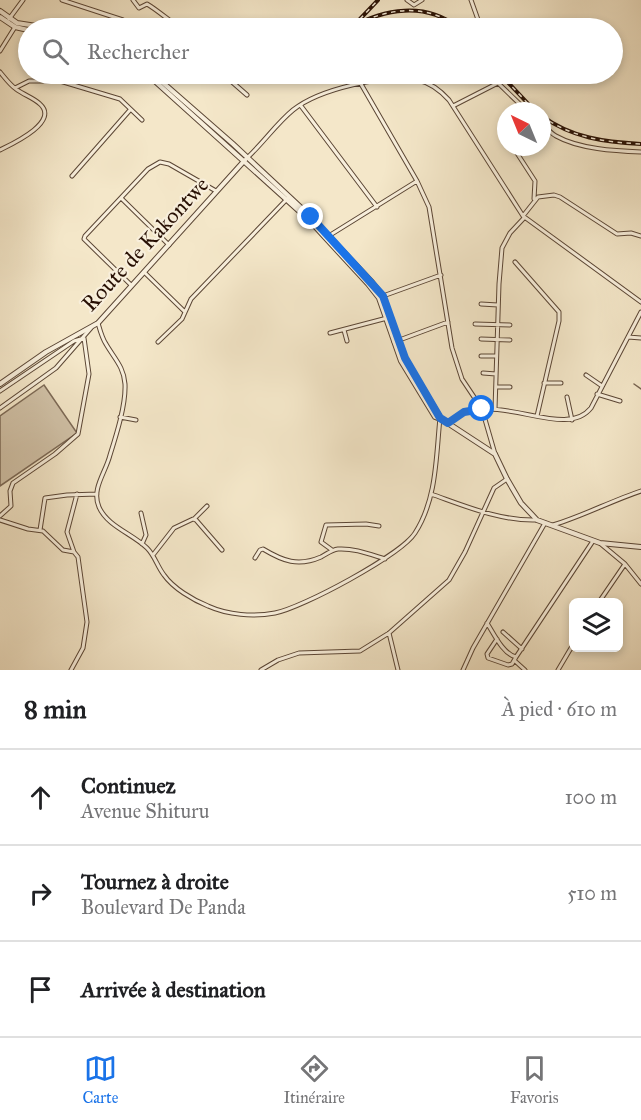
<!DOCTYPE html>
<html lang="fr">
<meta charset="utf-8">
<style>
:root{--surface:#fff;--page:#f2f2f2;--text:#202124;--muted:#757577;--line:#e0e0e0;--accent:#1a73e8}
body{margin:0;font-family:"IM FELL Great Primer",serif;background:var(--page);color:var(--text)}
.controls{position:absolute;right:18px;bottom:18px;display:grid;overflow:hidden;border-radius:9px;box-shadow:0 3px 9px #0003}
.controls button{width:54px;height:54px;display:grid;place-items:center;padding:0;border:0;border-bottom:2px solid var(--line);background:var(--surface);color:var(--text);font:30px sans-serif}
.compass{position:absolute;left:497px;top:102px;width:54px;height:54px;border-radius:50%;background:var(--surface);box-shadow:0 3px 9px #0003;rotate:317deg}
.stop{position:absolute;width:18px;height:18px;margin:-14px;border:4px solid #1a73e8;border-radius:50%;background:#fff}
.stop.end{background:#1a73e8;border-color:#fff;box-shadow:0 2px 6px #0008}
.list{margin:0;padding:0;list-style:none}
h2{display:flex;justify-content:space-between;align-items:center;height:78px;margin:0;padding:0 24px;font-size:26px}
h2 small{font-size:20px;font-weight:400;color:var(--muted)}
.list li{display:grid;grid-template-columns:39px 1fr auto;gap:18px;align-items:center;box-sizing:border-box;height:96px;padding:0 24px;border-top:2px solid var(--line)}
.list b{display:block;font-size:22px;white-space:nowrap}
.list p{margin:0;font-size:20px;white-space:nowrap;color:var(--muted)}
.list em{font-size:20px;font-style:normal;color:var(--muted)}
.icon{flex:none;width:33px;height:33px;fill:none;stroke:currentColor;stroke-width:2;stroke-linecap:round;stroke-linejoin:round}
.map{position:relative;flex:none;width:641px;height:670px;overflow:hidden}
.search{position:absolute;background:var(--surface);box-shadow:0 3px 9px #0003;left:18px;right:18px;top:18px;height:66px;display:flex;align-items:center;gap:15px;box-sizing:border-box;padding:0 21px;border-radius:33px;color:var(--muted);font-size:22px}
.sheet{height:366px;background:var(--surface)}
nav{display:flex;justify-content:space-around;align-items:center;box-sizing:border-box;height:84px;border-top:2px solid var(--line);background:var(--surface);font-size:16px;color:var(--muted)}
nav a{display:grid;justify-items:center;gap:3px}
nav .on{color:var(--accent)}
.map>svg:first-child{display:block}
.garden{fill:#d1c2a8;stroke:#7c6956;stroke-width:1.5}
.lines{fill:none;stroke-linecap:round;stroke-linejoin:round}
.stream{stroke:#796552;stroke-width:1.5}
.minor-casing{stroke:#5b4635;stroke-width:5}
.tertiary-casing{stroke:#5b4635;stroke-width:6}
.minor{stroke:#f8efdc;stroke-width:3}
.tertiary{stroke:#f8efdc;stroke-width:4}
.rail-casing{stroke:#281004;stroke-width:4}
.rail{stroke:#f8efdc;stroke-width:1.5;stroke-dasharray:4.5;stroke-linecap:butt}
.route{stroke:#1a73e8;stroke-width:8}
.labels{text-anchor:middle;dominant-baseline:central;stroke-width:4.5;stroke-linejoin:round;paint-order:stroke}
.street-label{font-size:22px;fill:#281004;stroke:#f8efdc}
</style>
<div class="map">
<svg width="641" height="670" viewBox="0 0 641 670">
<rect width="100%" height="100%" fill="#f4e7c9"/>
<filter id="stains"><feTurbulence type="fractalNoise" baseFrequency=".00333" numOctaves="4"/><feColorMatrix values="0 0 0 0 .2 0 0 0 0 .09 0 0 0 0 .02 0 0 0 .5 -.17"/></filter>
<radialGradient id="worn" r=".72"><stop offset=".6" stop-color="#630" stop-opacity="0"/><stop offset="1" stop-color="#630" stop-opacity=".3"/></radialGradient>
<!-- garden -->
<path class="garden" d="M44 385 77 433 0 486V416Z"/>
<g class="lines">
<!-- stream -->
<path class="stream" d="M634 384 641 389"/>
<!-- minor casing -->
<g class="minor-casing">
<path id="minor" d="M62 0 123 20 134 28
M133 0 139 8 147 4C156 9 171 22 180 28
M407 0 414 5 422 0
M471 0 481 28
M9 19 23 0
M0 51 15 27
M0 72C5 78 10 85 16 89 24 95 34 98 40 104 60 122 12 144 0 150
M223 74 247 95
M498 83 527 111
M361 84 417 181 429 207 452 348 462 379 482 409 495 454
M15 88 29 81H60L120 99 142 120
M301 106 377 207
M453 106 498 83 497 74
M542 122C546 127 550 133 556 136 579 149 615 151 641 152
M513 147 535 181 534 199
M248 157C263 143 277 123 293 110 319 89 385 74 418 80 431 83 440 90 449 100L523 216 641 302
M72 176 130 110
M121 198 169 245
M523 216 538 197 554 195 560 197 617 234 631 233 641 236
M327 237 417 181
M515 262 559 312V321L537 416
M144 272 185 312
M131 285 84 239 85 236 148 169 160 162 169 164 216 191
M383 296 441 275
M481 304 498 305
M98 323C100 330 102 338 106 344 114 358 124 367 125 384 126 405 116 436 110 455 106 472 91 489 99 507 107 526 133 534 147 548 155 556 157 566 164 575 173 588 193 600 208 606 228 615 253 617 275 613 302 608 401 555 415 533 437 499 436 456 440 418
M475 324 510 325
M344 330 347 341
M330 333 391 317
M628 337 641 338
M481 339 510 340
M158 342 182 319 191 299 288 198
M394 342 448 322
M481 356H496
M483 373 496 374
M586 375 602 386
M544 383H561
M496 387H510
M0 391 74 341 84 338 89 374 78 434 55 454 13 483 10 491 11 506 0 516
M597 394 620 401
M567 397 572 420
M0 408 56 368 91 328
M495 409 499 284 502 248 510 233 524 218
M120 417 136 420
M448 423C491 384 563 443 591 408L641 312
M431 494C465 506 500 521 536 520
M141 513 146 535 142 544
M194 519 207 506
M0 520 28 529 43 531 63 550 74 552 78 557 87 622 83 648 71 670
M553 525C583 516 611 501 641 491
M40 530 45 498 67 495 97 494
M601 544 625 564 641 584
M332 550 321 542 326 525 366 524 379 526
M74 552 67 532 77 494
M153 555 174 528 193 519 196 520 222 550
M255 558 260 550 263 549C283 561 298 567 321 557 327 554 331 550 338 549 354 548 369 554 385 559
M599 602 625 564
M487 623C494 634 503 654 516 657L593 541
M503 632 522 649
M389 633 398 670
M497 639 487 654 488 658 508 665 512 664 516 657
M515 661 525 670
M261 670 278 660 299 653 360 651 389 633 449 580 465 552 494 488 507 479
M463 670 473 648 545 523
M558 670 574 643"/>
</g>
<!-- tertiary casing -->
<g class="tertiary-casing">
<path id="tertiary" d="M0 11 17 23 49 28
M0 17 15 27 28 30
M147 74 309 220 368 284 379 298 401 361 435 417 443 420 495 454 507 479 521 503 537 520 600 543 641 547
M153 74 233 144 311 217 372 282 383 296 405 358 440 417
M0 384 46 352 98 323 245 160"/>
</g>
<!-- minor -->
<use href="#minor" class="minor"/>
<!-- tertiary -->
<use href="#tertiary" class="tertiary"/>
<!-- rail casing -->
<g class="rail-casing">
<path id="rail" d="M360 19 378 0
M349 28C384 9 425 1 459 28
M500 74 535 111
M542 116C572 138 605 142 641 144"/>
</g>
<!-- rail -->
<use href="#rail" class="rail"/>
</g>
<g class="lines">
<!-- route -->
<path class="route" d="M311 217 383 296 405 358 440 418 448 423 464 412 482 409"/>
</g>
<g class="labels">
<!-- street labels -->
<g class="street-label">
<text transform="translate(145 244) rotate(-47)">Route de Kakontwe</text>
</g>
</g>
<rect width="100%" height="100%" filter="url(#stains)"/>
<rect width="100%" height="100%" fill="url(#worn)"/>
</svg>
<div class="controls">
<button><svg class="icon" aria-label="layers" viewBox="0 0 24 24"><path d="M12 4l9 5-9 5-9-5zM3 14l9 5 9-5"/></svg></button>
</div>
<svg class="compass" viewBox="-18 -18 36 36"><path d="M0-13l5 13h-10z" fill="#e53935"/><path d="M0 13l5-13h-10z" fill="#757577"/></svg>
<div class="stop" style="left:482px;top:409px"></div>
<div class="stop end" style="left:311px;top:217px"></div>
<div class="search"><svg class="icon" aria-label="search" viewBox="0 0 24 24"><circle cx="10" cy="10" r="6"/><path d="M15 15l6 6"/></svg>Rechercher</div>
</div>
<section class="sheet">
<h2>8 min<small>À pied · 610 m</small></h2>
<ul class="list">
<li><svg class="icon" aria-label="ahead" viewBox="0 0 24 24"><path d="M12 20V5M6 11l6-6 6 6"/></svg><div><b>Continuez</b><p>Avenue Shituru</p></div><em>100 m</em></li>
<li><svg class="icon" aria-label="right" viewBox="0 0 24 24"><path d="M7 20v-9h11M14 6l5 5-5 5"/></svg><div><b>Tournez à droite</b><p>Boulevard De Panda</p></div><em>510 m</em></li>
<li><svg class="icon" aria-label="arrive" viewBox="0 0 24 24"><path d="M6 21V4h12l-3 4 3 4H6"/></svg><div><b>Arrivée à destination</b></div></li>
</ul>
</section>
<nav>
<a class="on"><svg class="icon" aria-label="map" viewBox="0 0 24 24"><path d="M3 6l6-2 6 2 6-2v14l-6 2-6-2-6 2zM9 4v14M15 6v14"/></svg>Carte</a>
<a><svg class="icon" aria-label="directions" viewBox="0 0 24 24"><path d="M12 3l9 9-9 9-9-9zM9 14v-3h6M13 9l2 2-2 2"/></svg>Itinéraire</a>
<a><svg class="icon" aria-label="saved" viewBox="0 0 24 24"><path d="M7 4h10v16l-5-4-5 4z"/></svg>Favoris</a>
</nav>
